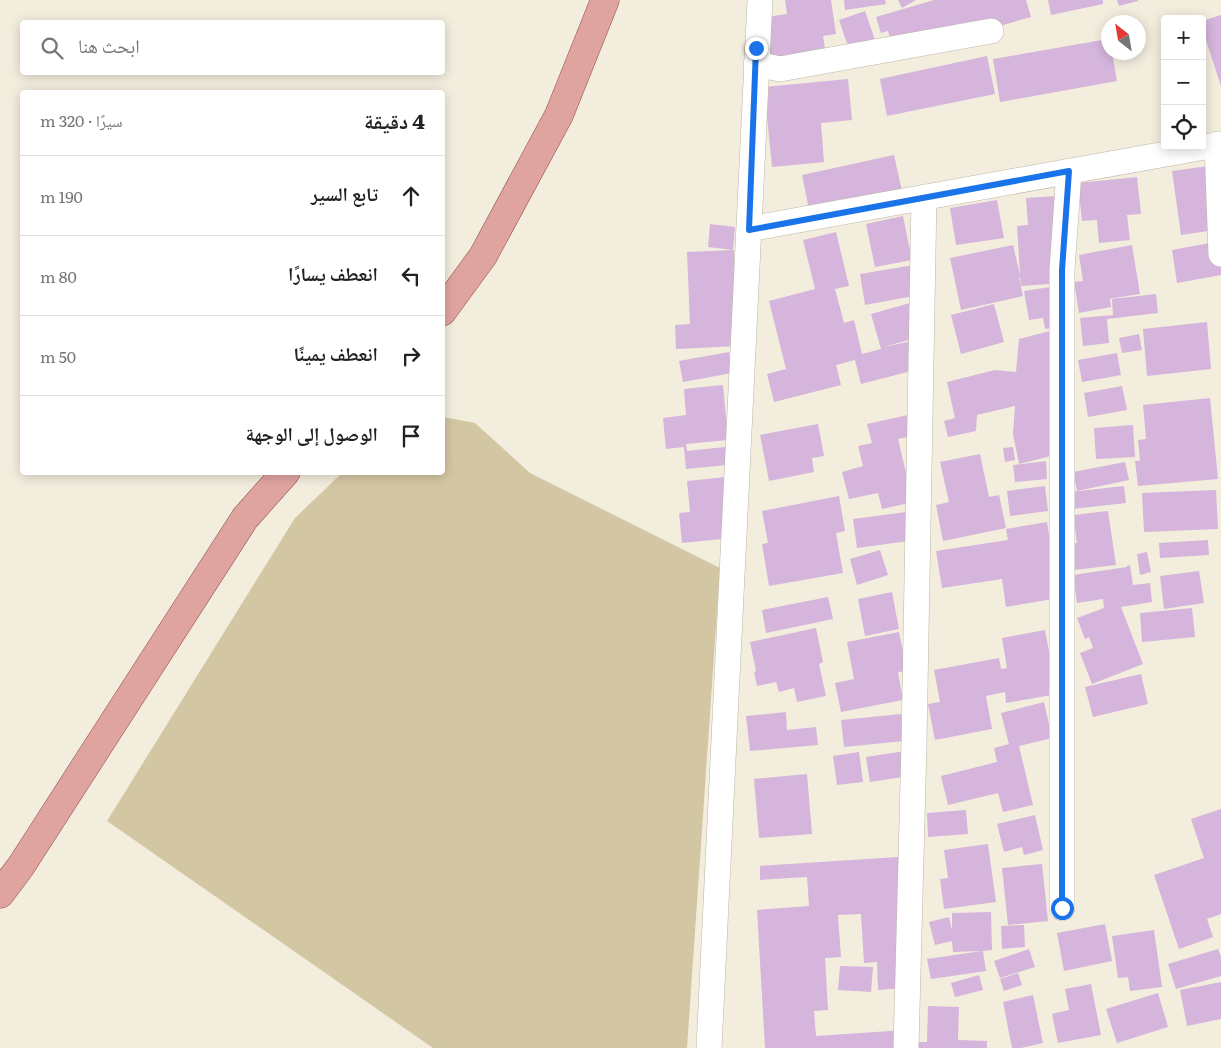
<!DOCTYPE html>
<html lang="ar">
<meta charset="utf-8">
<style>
:root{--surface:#fff;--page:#f2f2f2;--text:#222;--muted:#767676;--line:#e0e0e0}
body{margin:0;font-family:Literata,"Noto Naskh Arabic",serif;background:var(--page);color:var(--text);direction:rtl}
.controls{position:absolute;right:15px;top:15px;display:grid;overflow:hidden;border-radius:5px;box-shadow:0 2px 12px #0003}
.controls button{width:45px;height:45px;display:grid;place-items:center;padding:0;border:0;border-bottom:1px solid var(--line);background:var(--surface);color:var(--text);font:25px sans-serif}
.compass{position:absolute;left:1101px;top:15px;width:45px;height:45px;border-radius:50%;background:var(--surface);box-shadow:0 2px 12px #0003;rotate:329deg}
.stop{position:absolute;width:15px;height:15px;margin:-11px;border:4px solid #1a73e8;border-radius:50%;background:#fff}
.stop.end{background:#1a73e8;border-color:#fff;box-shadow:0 1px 5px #0008}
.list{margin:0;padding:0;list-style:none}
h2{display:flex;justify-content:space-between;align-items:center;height:65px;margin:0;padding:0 20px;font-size:21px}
h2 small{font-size:16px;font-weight:400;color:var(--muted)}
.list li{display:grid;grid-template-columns:32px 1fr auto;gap:15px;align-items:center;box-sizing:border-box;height:80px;padding:0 20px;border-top:1px solid var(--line)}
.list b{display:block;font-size:19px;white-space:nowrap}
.list em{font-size:16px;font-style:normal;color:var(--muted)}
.icon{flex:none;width:28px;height:28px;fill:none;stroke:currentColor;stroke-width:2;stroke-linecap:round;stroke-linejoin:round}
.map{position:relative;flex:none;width:1221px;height:1048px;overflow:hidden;direction:ltr}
.search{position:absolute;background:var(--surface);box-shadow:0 2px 12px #0003;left:20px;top:20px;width:425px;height:55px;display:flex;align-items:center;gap:12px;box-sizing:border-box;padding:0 18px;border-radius:5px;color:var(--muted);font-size:19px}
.panel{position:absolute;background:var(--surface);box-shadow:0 2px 12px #0003;left:20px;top:90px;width:425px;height:385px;border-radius:5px;direction:rtl}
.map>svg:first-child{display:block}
.green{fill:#d3c6a3}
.building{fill:#d5b5db}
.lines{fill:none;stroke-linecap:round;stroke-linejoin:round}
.minor-casing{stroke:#bcb6a7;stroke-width:26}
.primary-casing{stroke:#904f48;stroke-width:29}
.minor{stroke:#fff;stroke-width:25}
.primary{stroke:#e0a4a0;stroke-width:28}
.route{stroke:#1a73e8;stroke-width:6}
</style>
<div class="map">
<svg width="1221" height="1048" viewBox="0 0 1221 1048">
<rect width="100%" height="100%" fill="#f3edde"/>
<!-- green -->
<path class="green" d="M443 417 475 423 530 473 720 568 687 1048H433L107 821 295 518 342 473 442 472Z"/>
<!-- building -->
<path class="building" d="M785 0H831L836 34 823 36 826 55 765 64 759 18 787 14Z
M844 0H885L886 4 845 10Z
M898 0H916L902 8Z
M934 0H1026L1031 17 895 56 888 31 881 33 876 17Z
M1048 0H1103V4L1051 15Z
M1117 0H1138V1L1119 6Z
M865 11 877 46 851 55 839 20Z
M1221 15V86L1202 28V21Z
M1108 39V52H1112L1117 81 1000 102 993 59Z
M987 56 995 94 887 116 880 79Z
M848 79 852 120 821 123 824 162 772 167 764 87Z
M894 155 904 200 811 219 802 175Z
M1216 165 1221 229 1181 235 1172 171Z
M1137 177 1141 214 1127 215 1130 240 1099 243 1097 220 1082 221 1078 183Z
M1058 196 1064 283 1021 286 1020 277H1019L1023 296 961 310 950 258 1013 245 1020 275 1017 226 1028 225 1026 198Z
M997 200 1004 238 956 245 950 208Z
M903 216 912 260 875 267 866 224Z
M710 224 735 227 733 250 708 247Z
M836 232 849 286 835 289 844 323 854 320 862 354 881 349 871 314 910 303 920 337 883 347 912 341 919 369 861 384 855 360 836 365 841 385 774 402 767 374 786 369 769 301 815 289 803 240Z
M1221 241V275L1177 283 1172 250Z
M1132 245 1140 294 1108 299H1110L1111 307 1079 313 1074 282 1083 281 1079 255Z
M734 250 738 346 676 349 675 325 690 324 687 252Z
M914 265 919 295 865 305 860 274Z
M1057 286 1063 326 1045 329 1043 318 1029 320 1024 291Z
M1156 294 1158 313 1107 319 1109 343 1083 346 1080 318 1113 315 1112 299Z
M994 304 1004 342 961 354 951 315Z
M1207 322 1211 369 1147 376 1143 329Z
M1050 331 1058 364 1049 366 1058 402 1055 455 1019 464 1013 434 1015 406 977 415 976 431 948 437 944 421 955 418 947 382 995 370 1016 372 1019 339Z
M1139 334 1142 350 1122 353 1119 338Z
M729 352 732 373 683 382 679 361Z
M1117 353 1121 375 1082 382 1078 360Z
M723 385 728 440 686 444 687 451 725 447 727 465 686 469 684 447 666 449 663 418 686 415 684 389Z
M1122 386 1127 410 1088 417 1084 393Z
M1210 398 1218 479 1138 486 1135 461H1140L1138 440 1146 439 1143 405Z
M917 413 922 434 898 439 913 502 882 509 878 493 849 499 842 472 863 466 858 446 872 443 867 424Z
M818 424 824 456 812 458 814 472 769 481 760 435Z
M1133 425 1135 457 1096 459 1094 428Z
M1013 447 1015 460 1005 462 1003 448Z
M980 454 989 497 999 495 1006 528 943 541 936 505 949 502 940 462Z
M1046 461 1047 479 1015 482 1013 465Z
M1125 462 1129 480 1077 491 1073 472Z
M726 477 732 538 682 543 679 513 690 512 687 481Z
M1045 486 1048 511 1010 516 1007 491Z
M1124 486 1126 503 1072 509 1070 492Z
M1216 490 1218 529 1144 532 1142 493Z
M839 496 845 531 836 533 843 573 769 586 762 544 768 543 762 511Z
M1108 511 1116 565 1074 570 1070 544 1077 543 1073 515Z
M906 512 909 541 857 548 853 519Z
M1047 522 1059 598 1006 607 1002 579 942 588 936 551 1008 540 1006 529Z
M1208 540 1209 555 1160 558 1159 543Z
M880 550 888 575 857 585 850 559Z
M1147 552 1151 572 1140 575 1137 554Z
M1130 565 1133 585 1150 583 1152 602 1121 607 1143 664 1092 684 1080 653 1093 648 1089 637 1085 639 1077 618 1104 608 1103 599 1077 603 1073 575 1127 567V566Z
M1199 571 1204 603 1164 609 1160 576Z
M892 592 899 629 865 636 858 599Z
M828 597 833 619 766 633 762 610Z
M1192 608 1195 637 1142 642 1140 613Z
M816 628 823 662 819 664 826 696 797 702 794 688 779 692 776 682 757 686 754 672 756 671 750 642Z
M1045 630 1057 694 1006 703 1005 692 986 696 992 729 935 740 928 704 940 702 934 670 999 658 1001 669 1007 668 1002 638Z
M899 632 907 671 898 672 903 700 841 712 835 683 854 679 847 642Z
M1141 674 1148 704 1093 717 1085 687Z
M1044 702 1052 738 1019 746 1033 805 1003 812 998 793 948 805 941 776 997 762 994 748 1009 744 1001 713Z
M786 712 787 730 816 727 818 745 750 751 746 716Z
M901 714 904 741 844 747 841 720Z
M912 750 916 775 870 782 866 757Z
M859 752 863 782 837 785 833 756Z
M807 774 812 834 759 838 754 779Z
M1221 809V914L1207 919 1213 937 1179 949 1154 875 1204 858 1191 819Z
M966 810 968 834 928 837 927 813Z
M1035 815 1043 850 1024 855 1022 847 1004 852 997 824Z
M988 844 996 902 944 909 940 879 948 878 944 850Z
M913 856 904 988 878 990 877 962 864 963 861 914 838 915 841 957 825 958 828 1010 814 1011 816 1036 905 1030 906 1048H765L757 910 809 906 807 877 760 880V866Z
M1042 864 1048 921 1008 925 1002 868Z
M991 912 992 950 983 951 986 971 931 979 927 959 982 951 953 952 952 941 935 945 929 922 949 917 952 930V913Z
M1105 924 1112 961 1064 971 1057 933Z
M1024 925 1025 947 1002 949 1001 926Z
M1154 930 1162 987 1130 991 1128 977 1118 978 1112 936Z
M1029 949 1035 967 1000 978 994 961Z
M1218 949 1221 957V976L1176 989 1168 964Z
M840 966 873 967 871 992 838 990Z
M1018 973 1022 985 1004 991 1000 979Z
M979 975 983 990 955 997 951 983Z
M1221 982V1019L1187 1026 1180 990Z
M1091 984 1101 1035 1058 1043 1052 1014 1069 1010 1065 989Z
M1158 993 1168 1027 1117 1043 1106 1009Z
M1033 995 1043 1043 1021 1048H1012L1003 1002Z
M928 1006 959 1007 958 1040 987 1041V1048H918V1042H927Z"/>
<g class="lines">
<!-- minor casing -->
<g class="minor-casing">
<path id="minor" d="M756 64 780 69 991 31
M1217 144 1221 254
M749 229 1221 144
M1062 908V270L1069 171
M709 1048 760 0
M906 1048 914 744 924 197"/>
</g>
<!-- primary casing -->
<g class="primary-casing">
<path id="primary" d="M442 312 483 256 559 115 605 0
M0 894 21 866 245 518 286 472"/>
</g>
<!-- minor -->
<use href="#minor" class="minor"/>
<!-- primary -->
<use href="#primary" class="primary"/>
</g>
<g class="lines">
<!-- route -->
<path class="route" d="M756 48 749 230 1069 171 1062 270V908"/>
</g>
</svg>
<div class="controls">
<button>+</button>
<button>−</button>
<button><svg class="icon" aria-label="locate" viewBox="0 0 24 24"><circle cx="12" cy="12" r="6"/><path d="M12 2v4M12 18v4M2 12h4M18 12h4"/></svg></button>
</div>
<svg class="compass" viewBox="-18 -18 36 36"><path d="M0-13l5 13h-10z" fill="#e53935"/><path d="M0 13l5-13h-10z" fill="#767676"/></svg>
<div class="stop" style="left:1062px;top:908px"></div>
<div class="stop end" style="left:756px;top:48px"></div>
<div class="search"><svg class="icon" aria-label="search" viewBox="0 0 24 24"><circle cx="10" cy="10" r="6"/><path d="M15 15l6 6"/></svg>ابحث هنا</div>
<section class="panel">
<h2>4 دقيقة<small>سيرًا · 320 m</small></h2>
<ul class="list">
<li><svg class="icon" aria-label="ahead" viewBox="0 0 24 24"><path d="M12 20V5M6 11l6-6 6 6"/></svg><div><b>تابع السير</b></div><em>190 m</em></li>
<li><svg class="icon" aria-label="left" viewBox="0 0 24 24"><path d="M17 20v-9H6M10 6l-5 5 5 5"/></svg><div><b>انعطف يسارًا</b></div><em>80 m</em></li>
<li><svg class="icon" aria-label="right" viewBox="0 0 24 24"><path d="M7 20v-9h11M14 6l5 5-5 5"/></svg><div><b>انعطف يمينًا</b></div><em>50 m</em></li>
<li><svg class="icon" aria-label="arrive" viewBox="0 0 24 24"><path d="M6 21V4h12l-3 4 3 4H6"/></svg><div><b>الوصول إلى الوجهة</b></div></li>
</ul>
</section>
</div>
